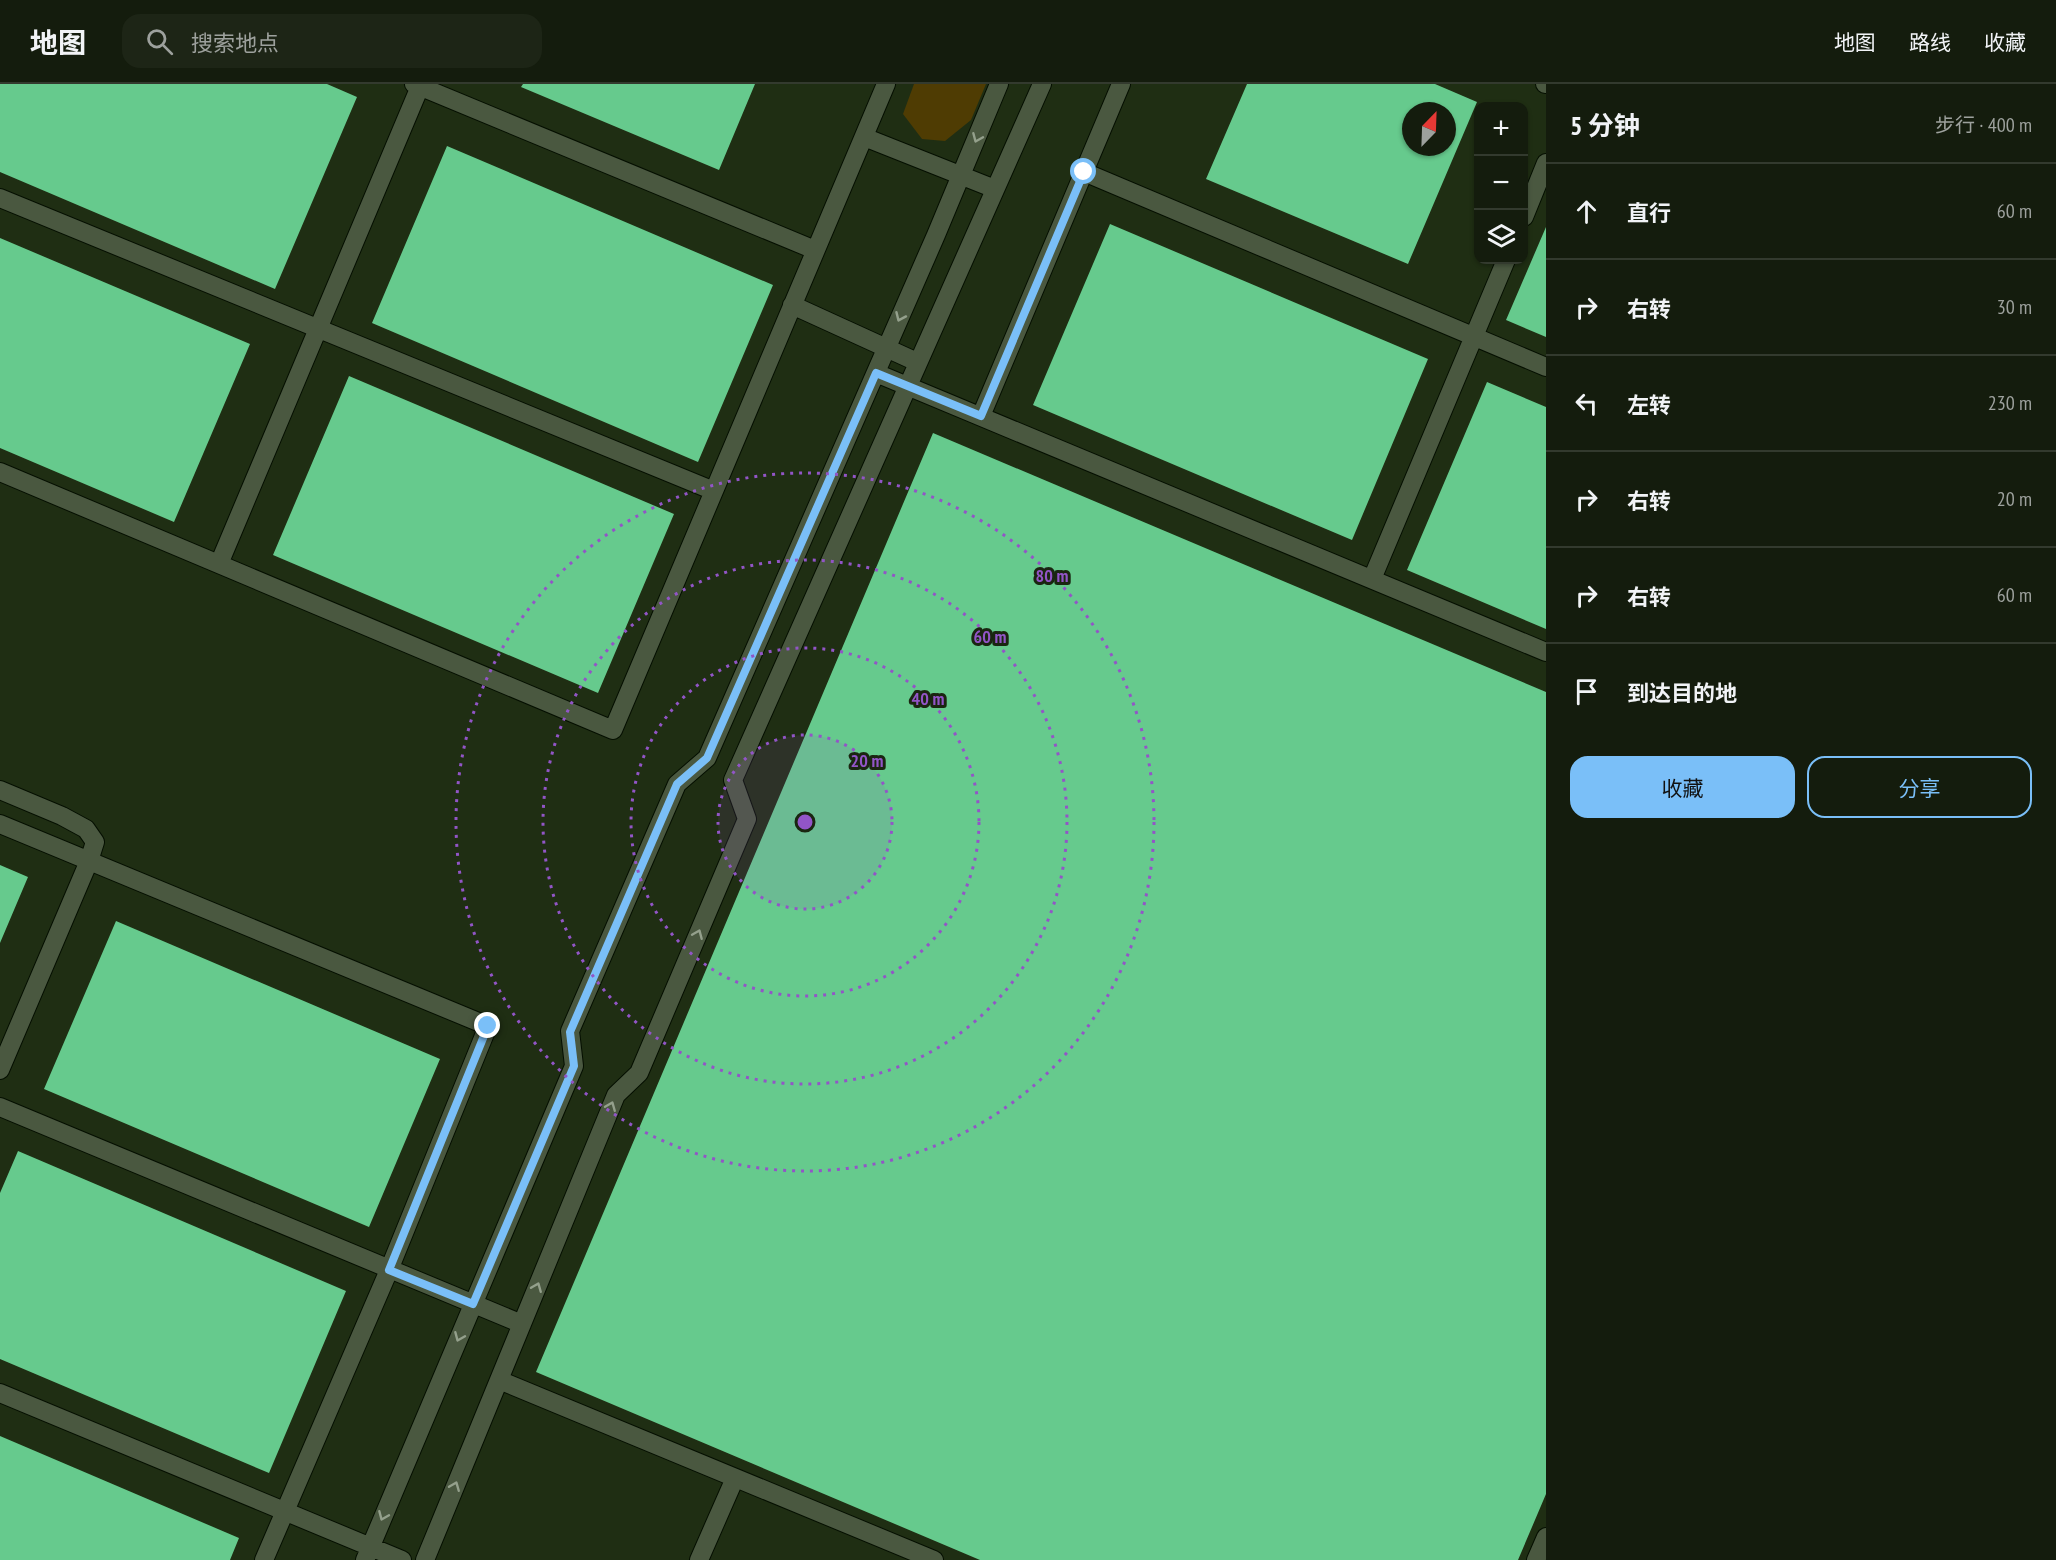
<!DOCTYPE html>
<html lang="zh">
<meta charset="utf-8">
<style>
:root{--surface:#141c0d;--page:#1d2516;--text:#f1f3f6;--muted:#9da19d;--line:#333a2e;--accent:#7abff8}
body{margin:0;font-family:"PT Sans Narrow","Noto Sans SC",sans-serif;background:var(--page);color:var(--text)}
.controls{position:absolute;right:18px;top:18px;display:grid;overflow:hidden;border-radius:12px;box-shadow:0 2px 4px #0004}
.controls button{width:54px;height:54px;display:grid;place-items:center;padding:0;border:0;border-bottom:2px solid var(--line);background:var(--surface);color:var(--text);font:30px sans-serif}
.compass{position:absolute;left:1402px;top:18px;width:54px;height:54px;border-radius:50%;background:var(--surface);box-shadow:0 2px 4px #0004;rotate:23deg}
.stop{position:absolute;width:18px;height:18px;margin:-14px;border:4px solid #7abff8;border-radius:50%;background:#fff}
.stop.end{background:#7abff8;border-color:#fff;box-shadow:0 2px 6px #0008}
.list{margin:0;padding:0;list-style:none}
h2{display:flex;justify-content:space-between;align-items:center;height:78px;margin:0;padding:0 24px;font-size:26px}
h2 small{font-size:20px;font-weight:400;color:var(--muted)}
.list li{display:grid;grid-template-columns:39px 1fr auto;gap:18px;align-items:center;box-sizing:border-box;height:96px;padding:0 24px;border-top:2px solid var(--line)}
.list b{display:block;font-size:22px;white-space:nowrap}
.list em{font-size:20px;font-style:normal;color:var(--muted)}
.actions{display:flex;gap:12px;padding:18px 24px}
.actions a{flex:1;padding:14px 0;border:2px solid var(--accent);border-radius:18px;text-align:center;font-size:21px;color:var(--accent)}
.actions .main{background:var(--accent);color:#111}
.icon{flex:none;width:33px;height:33px;fill:none;stroke:currentColor;stroke-width:2;stroke-linecap:round;stroke-linejoin:round}
.map{position:relative;flex:none;width:1546px;height:1476px;overflow:hidden}
header{display:flex;align-items:center;gap:36px;box-sizing:border-box;height:84px;padding:0 30px;background:var(--surface);border-bottom:2px solid var(--line)}
header strong{font-size:28px}
nav{display:flex;gap:33px;margin-inline-start:auto;font-size:21px}
.search{width:420px;height:54px;background:var(--page);display:flex;align-items:center;gap:15px;box-sizing:border-box;padding:0 21px;border-radius:18px;color:var(--muted);font-size:22px}
main{display:flex}
aside{flex:1;background:var(--surface)}
.map>svg:first-child{display:block}
.built{fill:#1f2e13;fill-rule:evenodd}
.green{fill:#4f3c03}
.building{fill:#66ca8d;fill-rule:evenodd}
.lines{fill:none;stroke-linecap:round;stroke-linejoin:round}
.minor-casing{stroke:#050f00;stroke-width:20}
.minor{stroke:#4a5840;stroke-width:18}
.oneway{stroke:#94a08c}
.route{stroke:#7abff8;stroke-width:8}
.ring{fill:none;stroke:#9255c7;stroke-width:3;stroke-dasharray:3 6}
.centre{fill:#9255c7;stroke:#1a2611;stroke-width:3}
.ring-label{font-size:18px;text-anchor:middle;font-weight:bold;fill:#9255c7;stroke:#1a2611;stroke-width:6;stroke-linejoin:round;paint-order:stroke}
</style>
<header>
<strong>地图</strong>
<div class="search"><svg class="icon" aria-label="search" viewBox="0 0 24 24"><circle cx="10" cy="10" r="6"/><path d="M15 15l6 6"/></svg>搜索地点</div>
<nav><a>地图</a><a>路线</a><a>收藏</a></nav>
</header>
<main>
<div class="map">
<svg width="1546" height="1476" viewBox="0 0 1546 1476">
<rect width="100%" height="100%" fill="#1a2611"/>
<!-- built -->
<path class="built" d="M0 0H1546V1476H0ZM1478 22H1524V176H1478ZM1411 27H1447V63H1411Z"/>
<!-- green -->
<path class="green" d="M914 0H986L971 36 945 57 922 55 903 30Z"/>
<!-- building -->
<path class="building" d="M0 0H327L357 13 275 205 0 88Z
M523 0H755L719 86 521 3Z
M1247 0H1435L1477 18 1408 180 1206 95ZM1411 27H1447V63H1411Z
M447 62 773 201 698 378 372 239Z
M1110 140 1428 275 1352 456 1033 321Z
M1546 143V253L1506 236Z
M0 154 250 260 174 438 0 364Z
M349 292 674 430 598 609 273 471Z
M1487 298 1546 323V545L1407 486Z
M933 349 1546 608V1410L1518 1476H980L536 1288Z
M0 781 28 793 0 859Z
M116 837 440 975 369 1143 44 1005Z
M18 1067 346 1207 269 1389 0 1275V1109Z
M0 1352 239 1454 230 1476H0Z"/>
<g class="lines">
<!-- minor casing -->
<g class="minor-casing">
<path id="minor" d="M414 0 815 166
M1545 0H1546
M864 53 995 105
M1084 88 1546 283
M0 114 714 407
M1524 133 1546 79
M792 221 917 278
M876 289 1546 568
M981 332 1121 0
M0 388 613 646 886 0
M219 480 421 0
M1372 495 1506 176
M0 706 62 732 86 745 95 758 89 777 0 986
M0 740 488 942 389 1186 264 1476
M0 1023 522 1240
M499 1296 934 1476
M0 1309 402 1476
M365 1476 574 982 570 947 677 700 707 674 936 151 999 0
M425 1476 616 1011 639 989 747 735 733 696 1042 0
M699 1476 735 1394
M1536 1476 1546 1453"/>
</g>
<!-- minor -->
<use href="#minor" class="minor"/>
</g>
<!-- one-way arrows -->
<defs><path id="oneway-chevron" d="M-2-3.5L2.5 0L-2 3.5" fill="none" stroke-width="1.6" stroke-linecap="round" stroke-linejoin="round" transform="scale(1.5)"/></defs>
<g class="oneway">
<use href="#oneway-chevron" transform="translate(977 54) rotate(113)"/>
<use href="#oneway-chevron" transform="translate(900 233) rotate(114)"/>
<use href="#oneway-chevron" transform="translate(698 850) rotate(-67)"/>
<use href="#oneway-chevron" transform="translate(611 1022) rotate(-68)"/>
<use href="#oneway-chevron" transform="translate(537 1203) rotate(-68)"/>
<use href="#oneway-chevron" transform="translate(459 1253) rotate(113)"/>
<use href="#oneway-chevron" transform="translate(455 1402) rotate(-68)"/>
<use href="#oneway-chevron" transform="translate(383 1432) rotate(113)"/>
</g>
<g class="lines">
<!-- route -->
<path class="route" d="M488 942 389 1186 473 1220 574 982 570 948 677 700 707 674 876 289 981 332 1084 88"/>
</g>
<!-- distance rings -->
<circle cx="805" cy="738" r="87" fill="#9255c7" fill-opacity=".12"/>
<g class="ring">
<circle cx="805" cy="738" r="87"/>
<circle cx="805" cy="738" r="174"/>
<circle cx="805" cy="738" r="262"/>
<circle cx="805" cy="738" r="349"/>
</g>
<circle cx="805" cy="738" r="9" class="centre"/>
<g class="ring-label">
<text x="1052" y="498">80 m</text>
<text x="990" y="559">60 m</text>
<text x="928" y="621">40 m</text>
<text x="867" y="683">20 m</text>
</g>
</svg>
<div class="controls">
<button>+</button>
<button>−</button>
<button><svg class="icon" aria-label="layers" viewBox="0 0 24 24"><path d="M12 4l9 5-9 5-9-5zM3 14l9 5 9-5"/></svg></button>
</div>
<svg class="compass" viewBox="-18 -18 36 36"><path d="M0-13l5 13h-10z" fill="#e53935"/><path d="M0 13l5-13h-10z" fill="#9da19d"/></svg>
<div class="stop" style="left:1084px;top:88px"></div>
<div class="stop end" style="left:488px;top:942px"></div>
</div>
<aside>
<h2>5 分钟<small>步行 · 400 m</small></h2>
<ul class="list">
<li><svg class="icon" aria-label="ahead" viewBox="0 0 24 24"><path d="M12 20V5M6 11l6-6 6 6"/></svg><div><b>直行</b></div><em>60 m</em></li>
<li><svg class="icon" aria-label="right" viewBox="0 0 24 24"><path d="M7 20v-9h11M14 6l5 5-5 5"/></svg><div><b>右转</b></div><em>30 m</em></li>
<li><svg class="icon" aria-label="left" viewBox="0 0 24 24"><path d="M17 20v-9H6M10 6l-5 5 5 5"/></svg><div><b>左转</b></div><em>230 m</em></li>
<li><svg class="icon" aria-label="right" viewBox="0 0 24 24"><path d="M7 20v-9h11M14 6l5 5-5 5"/></svg><div><b>右转</b></div><em>20 m</em></li>
<li><svg class="icon" aria-label="right" viewBox="0 0 24 24"><path d="M7 20v-9h11M14 6l5 5-5 5"/></svg><div><b>右转</b></div><em>60 m</em></li>
<li><svg class="icon" aria-label="arrive" viewBox="0 0 24 24"><path d="M6 21V4h12l-3 4 3 4H6"/></svg><div><b>到达目的地</b></div></li>
</ul>
<div class="actions"><a class="main">收藏</a><a>分享</a></div>
</aside>
</main>
